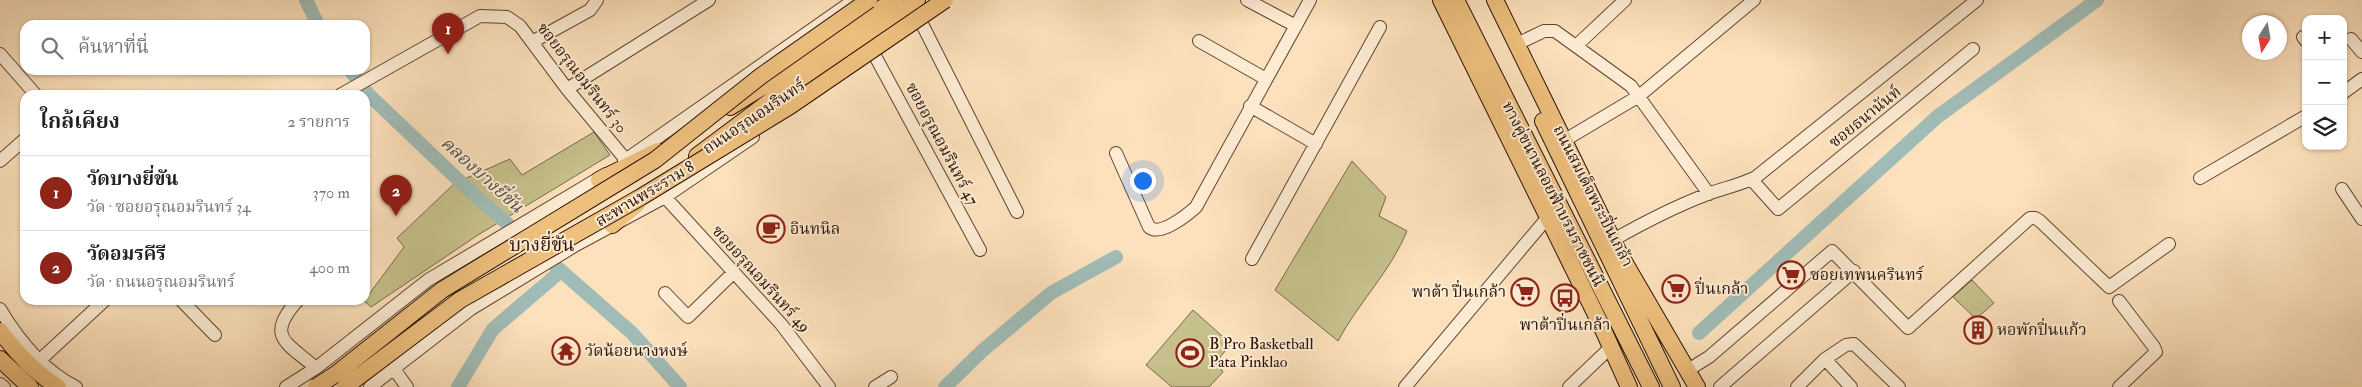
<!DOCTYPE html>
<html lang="th">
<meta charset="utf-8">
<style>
:root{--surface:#fff;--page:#f6f6f6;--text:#222;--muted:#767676;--line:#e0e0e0;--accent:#8f2418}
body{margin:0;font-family:"IM FELL Double Pica","Noto Serif Thai",serif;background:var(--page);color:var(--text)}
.controls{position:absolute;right:15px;top:15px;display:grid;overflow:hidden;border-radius:10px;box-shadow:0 1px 4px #0004}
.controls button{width:45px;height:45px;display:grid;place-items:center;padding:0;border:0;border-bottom:1px solid var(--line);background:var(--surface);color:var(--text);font:25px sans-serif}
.compass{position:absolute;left:2242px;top:15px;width:45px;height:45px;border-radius:50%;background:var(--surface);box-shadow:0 1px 4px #0004;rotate:191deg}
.you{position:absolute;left:1142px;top:180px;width:18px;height:18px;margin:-12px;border:4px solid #fff;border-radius:50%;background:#1a73e8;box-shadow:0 0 0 8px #1a73e833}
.badge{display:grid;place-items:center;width:32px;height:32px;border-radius:50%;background:var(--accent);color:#fff;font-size:16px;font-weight:700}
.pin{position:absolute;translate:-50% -41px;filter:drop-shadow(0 1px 2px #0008)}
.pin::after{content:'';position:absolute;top:26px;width:18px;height:15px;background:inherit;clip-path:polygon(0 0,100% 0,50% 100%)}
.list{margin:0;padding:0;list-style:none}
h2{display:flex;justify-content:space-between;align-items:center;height:65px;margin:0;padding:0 20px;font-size:21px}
h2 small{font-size:16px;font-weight:400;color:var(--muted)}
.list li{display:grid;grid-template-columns:32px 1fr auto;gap:15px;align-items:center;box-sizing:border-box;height:75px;padding:0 20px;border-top:1px solid var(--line)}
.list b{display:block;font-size:19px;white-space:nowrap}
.list p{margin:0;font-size:16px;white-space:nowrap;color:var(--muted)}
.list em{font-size:16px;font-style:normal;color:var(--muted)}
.icon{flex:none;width:28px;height:28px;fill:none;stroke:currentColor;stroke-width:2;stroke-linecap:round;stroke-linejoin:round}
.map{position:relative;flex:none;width:2362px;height:387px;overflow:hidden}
.search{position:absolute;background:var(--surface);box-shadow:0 1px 4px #0004;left:20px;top:20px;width:350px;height:55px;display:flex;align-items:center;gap:12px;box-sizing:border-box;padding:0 18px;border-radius:15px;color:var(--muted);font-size:19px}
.panel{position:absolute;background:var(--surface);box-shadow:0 1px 4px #0004;left:20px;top:90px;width:350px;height:215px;border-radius:15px}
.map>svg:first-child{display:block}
.green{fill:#c6c18c;stroke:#786949}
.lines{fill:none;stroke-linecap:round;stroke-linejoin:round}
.canal{stroke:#a0bcb7;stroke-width:14}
.minor-casing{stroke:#5f4534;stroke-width:14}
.major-casing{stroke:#2b1106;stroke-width:18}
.minor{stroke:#fdecd3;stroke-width:12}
.major{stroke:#eec07e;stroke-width:16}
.major-bridge-casing{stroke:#2b1106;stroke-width:18;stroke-linecap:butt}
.major-bridge{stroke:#eec07e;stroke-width:16}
.labels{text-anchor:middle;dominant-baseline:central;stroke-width:4;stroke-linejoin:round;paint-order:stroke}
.street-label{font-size:16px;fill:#2b1106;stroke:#fdecd3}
.poi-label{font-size:16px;fill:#2b1106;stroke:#fdecd3;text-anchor:start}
.water-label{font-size:18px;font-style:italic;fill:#544d44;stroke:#fdecd3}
.quarter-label{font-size:19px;fill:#2b1106;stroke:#fdecd3}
</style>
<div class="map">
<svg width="2362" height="387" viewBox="0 0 2362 387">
<rect width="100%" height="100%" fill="#fce1bc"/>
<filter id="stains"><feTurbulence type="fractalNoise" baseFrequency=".004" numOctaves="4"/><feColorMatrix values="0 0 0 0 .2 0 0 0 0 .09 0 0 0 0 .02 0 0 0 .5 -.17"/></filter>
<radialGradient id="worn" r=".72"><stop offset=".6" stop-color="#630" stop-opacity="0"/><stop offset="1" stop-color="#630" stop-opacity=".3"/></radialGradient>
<!-- green -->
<path class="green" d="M594 132 610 155 478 235 371 307 364 301 404 247 397 238 455 183 510 159 522 175Z
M1352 161 1386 197 1379 216 1407 231C1391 271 1358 303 1338 341L1275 290Z
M1972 280 1994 303 1976 319 1953 297Z
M1193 310 1231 344 1216 362 1223 372 1209 387H1172L1146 365Z"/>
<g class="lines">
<!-- canal -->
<path class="canal" d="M306 0 318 25
M350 70 368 94 470 191 632 333 680 387
M1699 333 1937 117 2097 0
M458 387 493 329 561 271
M945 387 982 351 1051 293 1116 257"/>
<!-- minor casing -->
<g class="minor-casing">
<path id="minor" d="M1247 0 1296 26
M921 22 1017 212
M2303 37 2306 41
M2351 39 2362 52
M1199 41 1266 79
M532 42 590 10 597 0
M1517 44 1544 31H1555L1631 86 1709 194
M1577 45 1625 0
M0 54 36 95
M874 54 980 250
M567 89 709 0
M2343 93 2362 79
M340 95 480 16 507 17 520 26 567 89 626 160
M1250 106 1316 144
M1565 140 1639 96 1754 0
M1116 153 1149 227C1160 237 1187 215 1196 207L1310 0
M0 161 25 139
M624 161 854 0
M2200 178 2306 116
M1752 180 1778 209 1973 49
M2342 189 2362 219
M665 197 781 324 829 387
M1613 240C1643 223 1676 206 1708 194 1724 188 1740 185 1756 177L1977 0
M1252 259 1380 27
M665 293 688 317 734 272
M181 300 215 335
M298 300C265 337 286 342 316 368
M0 309C18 339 44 371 76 387
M1825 359 1846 345 1854 344 1899 387
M40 360 105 300
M394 369 407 387
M1688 370 1709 357 1832 251 1908 328 2030 218H2035L2040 221 2109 287 2169 244
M0 384 4 387
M286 387 316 368 428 280 606 174
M370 387 471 309 576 245 665 197 753 137
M875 387 891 377
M1405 387 1548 217
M1569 387 1611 347
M1720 387 1854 271
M1797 387 1825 359 1851 387
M2119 387 2156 352 2154 347 2119 301"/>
</g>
<!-- major casing -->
<g class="major-casing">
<path id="major" d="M1441 0 1600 323 1629 387
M1456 0 1651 387
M1495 0 1619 253 1697 387
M730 107 810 57 894 0
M1543 121 1672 387
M697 156 777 96 917 0
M599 180 658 151
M612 225 637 204
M0 331C16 352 35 373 58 387
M0 359 30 387"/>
</g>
<!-- minor -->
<use href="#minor" class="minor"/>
<!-- major -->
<use href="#major" class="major"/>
<!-- major-bridge casing -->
<g class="major-bridge-casing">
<path id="major-bridge" d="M316 387 336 374 442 290 655 160 761 76 869 0
M345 387 460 300 641 197 790 106 945 0"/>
</g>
<!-- major-bridge -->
<use href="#major-bridge" class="major-bridge"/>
</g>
<!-- icons -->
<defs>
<g id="cafe-ring" transform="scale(1.4375)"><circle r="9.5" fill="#fdecd3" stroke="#8f2418" stroke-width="1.5"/><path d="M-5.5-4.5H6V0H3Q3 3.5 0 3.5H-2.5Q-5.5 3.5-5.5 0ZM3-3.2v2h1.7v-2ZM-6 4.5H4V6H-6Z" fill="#8f2418"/></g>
<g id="supermarket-ring" transform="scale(1.4375)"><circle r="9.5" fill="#fdecd3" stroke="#8f2418" stroke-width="1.5"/><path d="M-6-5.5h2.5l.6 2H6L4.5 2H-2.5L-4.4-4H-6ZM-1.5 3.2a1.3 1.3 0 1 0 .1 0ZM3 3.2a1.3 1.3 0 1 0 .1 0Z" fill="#8f2418"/></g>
<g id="bus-ring" transform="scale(1.4375)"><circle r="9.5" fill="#fdecd3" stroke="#8f2418" stroke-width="1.5"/><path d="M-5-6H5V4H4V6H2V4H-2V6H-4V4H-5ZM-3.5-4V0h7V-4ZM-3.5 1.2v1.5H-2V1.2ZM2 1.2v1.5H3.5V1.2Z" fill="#8f2418"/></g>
<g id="building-ring" transform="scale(1.4375)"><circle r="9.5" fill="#fdecd3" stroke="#8f2418" stroke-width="1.5"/><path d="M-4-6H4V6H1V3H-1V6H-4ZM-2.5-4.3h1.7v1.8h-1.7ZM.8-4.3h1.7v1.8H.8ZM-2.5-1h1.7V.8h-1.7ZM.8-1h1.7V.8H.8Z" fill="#8f2418"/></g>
<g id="temple-ring" transform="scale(1.4375)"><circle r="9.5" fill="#fdecd3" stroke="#8f2418" stroke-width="1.5"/><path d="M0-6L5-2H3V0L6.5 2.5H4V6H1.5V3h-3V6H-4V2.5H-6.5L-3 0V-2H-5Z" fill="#8f2418"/></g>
<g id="stadium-ring" transform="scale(1.4375)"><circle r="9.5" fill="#fdecd3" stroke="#8f2418" stroke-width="1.5"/><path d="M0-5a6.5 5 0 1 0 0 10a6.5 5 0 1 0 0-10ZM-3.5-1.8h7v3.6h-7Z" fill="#8f2418"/></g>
</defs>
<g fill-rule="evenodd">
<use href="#cafe-ring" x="771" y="229"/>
<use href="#supermarket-ring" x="1791" y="275"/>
<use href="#supermarket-ring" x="1676" y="289"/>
<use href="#supermarket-ring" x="1525" y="292"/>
<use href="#bus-ring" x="1565" y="298"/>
<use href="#building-ring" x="1978" y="330"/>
<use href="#temple-ring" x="566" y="351"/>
<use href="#stadium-ring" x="1190" y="353"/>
</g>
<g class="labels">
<!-- street labels -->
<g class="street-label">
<text transform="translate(582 78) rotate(52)">ซอยอรุณอมรินทร์ 30</text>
<text transform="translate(754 117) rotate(-34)">ถนนอรุณอมรินทร์</text>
<text transform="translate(1865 117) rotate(-39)">ซอยธนานันท์</text>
<text transform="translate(942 144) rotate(62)">ซอยอรุณอมรินทร์ 47</text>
<text transform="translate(645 194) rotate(-31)">สะพานพระราม 8</text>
<text transform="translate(1553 194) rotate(63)">ทางคู่ขนานลอยฟ้าบรมราชชนนี</text>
<text transform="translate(1593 196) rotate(63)">ถนนสมเด็จพระปิ่นเกล้า</text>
<text transform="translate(761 279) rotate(48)">ซอยอรุณอมรินทร์ 49</text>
</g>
<!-- poi labels -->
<g class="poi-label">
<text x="790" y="229">อินทนิล</text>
<text x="1810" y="275">ซอยเทพนครินทร์</text>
<text x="1695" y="289">ปิ่นเกล้า</text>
<text x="1506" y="292" text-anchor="end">พาต้า ปื่นเกล้า</text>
<text x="1565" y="325" text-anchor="middle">พาต้าปิ่นเกล้า</text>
<text x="1997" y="330">หอพักปิ่นแก้ว</text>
<text x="1209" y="344">B Pro Basketball<tspan x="1209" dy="18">Pata Pinklao</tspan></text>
<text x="585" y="351">วัดน้อยนางหงษ์</text>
</g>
<!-- water labels -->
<g class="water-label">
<text transform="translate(482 175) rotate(42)">คลองบางยี่ขัน</text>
</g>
<!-- quarter labels -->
<g class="quarter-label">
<text x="542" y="245">บางยี่ขัน</text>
</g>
</g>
<rect width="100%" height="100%" filter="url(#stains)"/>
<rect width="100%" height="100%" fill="url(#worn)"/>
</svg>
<div class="controls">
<button>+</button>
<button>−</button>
<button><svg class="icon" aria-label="layers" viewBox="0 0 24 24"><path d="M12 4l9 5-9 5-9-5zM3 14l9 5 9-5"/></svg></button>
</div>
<svg class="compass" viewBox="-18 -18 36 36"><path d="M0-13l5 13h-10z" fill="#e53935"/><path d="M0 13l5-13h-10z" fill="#767676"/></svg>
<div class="you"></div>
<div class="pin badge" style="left:448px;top:54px">1</div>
<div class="pin badge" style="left:396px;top:216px">2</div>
<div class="search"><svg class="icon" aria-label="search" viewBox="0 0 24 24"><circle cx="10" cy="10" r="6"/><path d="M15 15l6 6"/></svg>ค้นหาที่นี่</div>
<section class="panel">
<h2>ใกล้เคียง<small>2 รายการ</small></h2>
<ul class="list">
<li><span class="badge">1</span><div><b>วัดบางยี่ขัน</b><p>วัด · ซอยอรุณอมรินทร์ 34</p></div><em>370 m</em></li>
<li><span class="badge">2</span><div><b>วัดอมรคีรี</b><p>วัด · ถนนอรุณอมรินทร์</p></div><em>400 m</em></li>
</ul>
</section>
</div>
